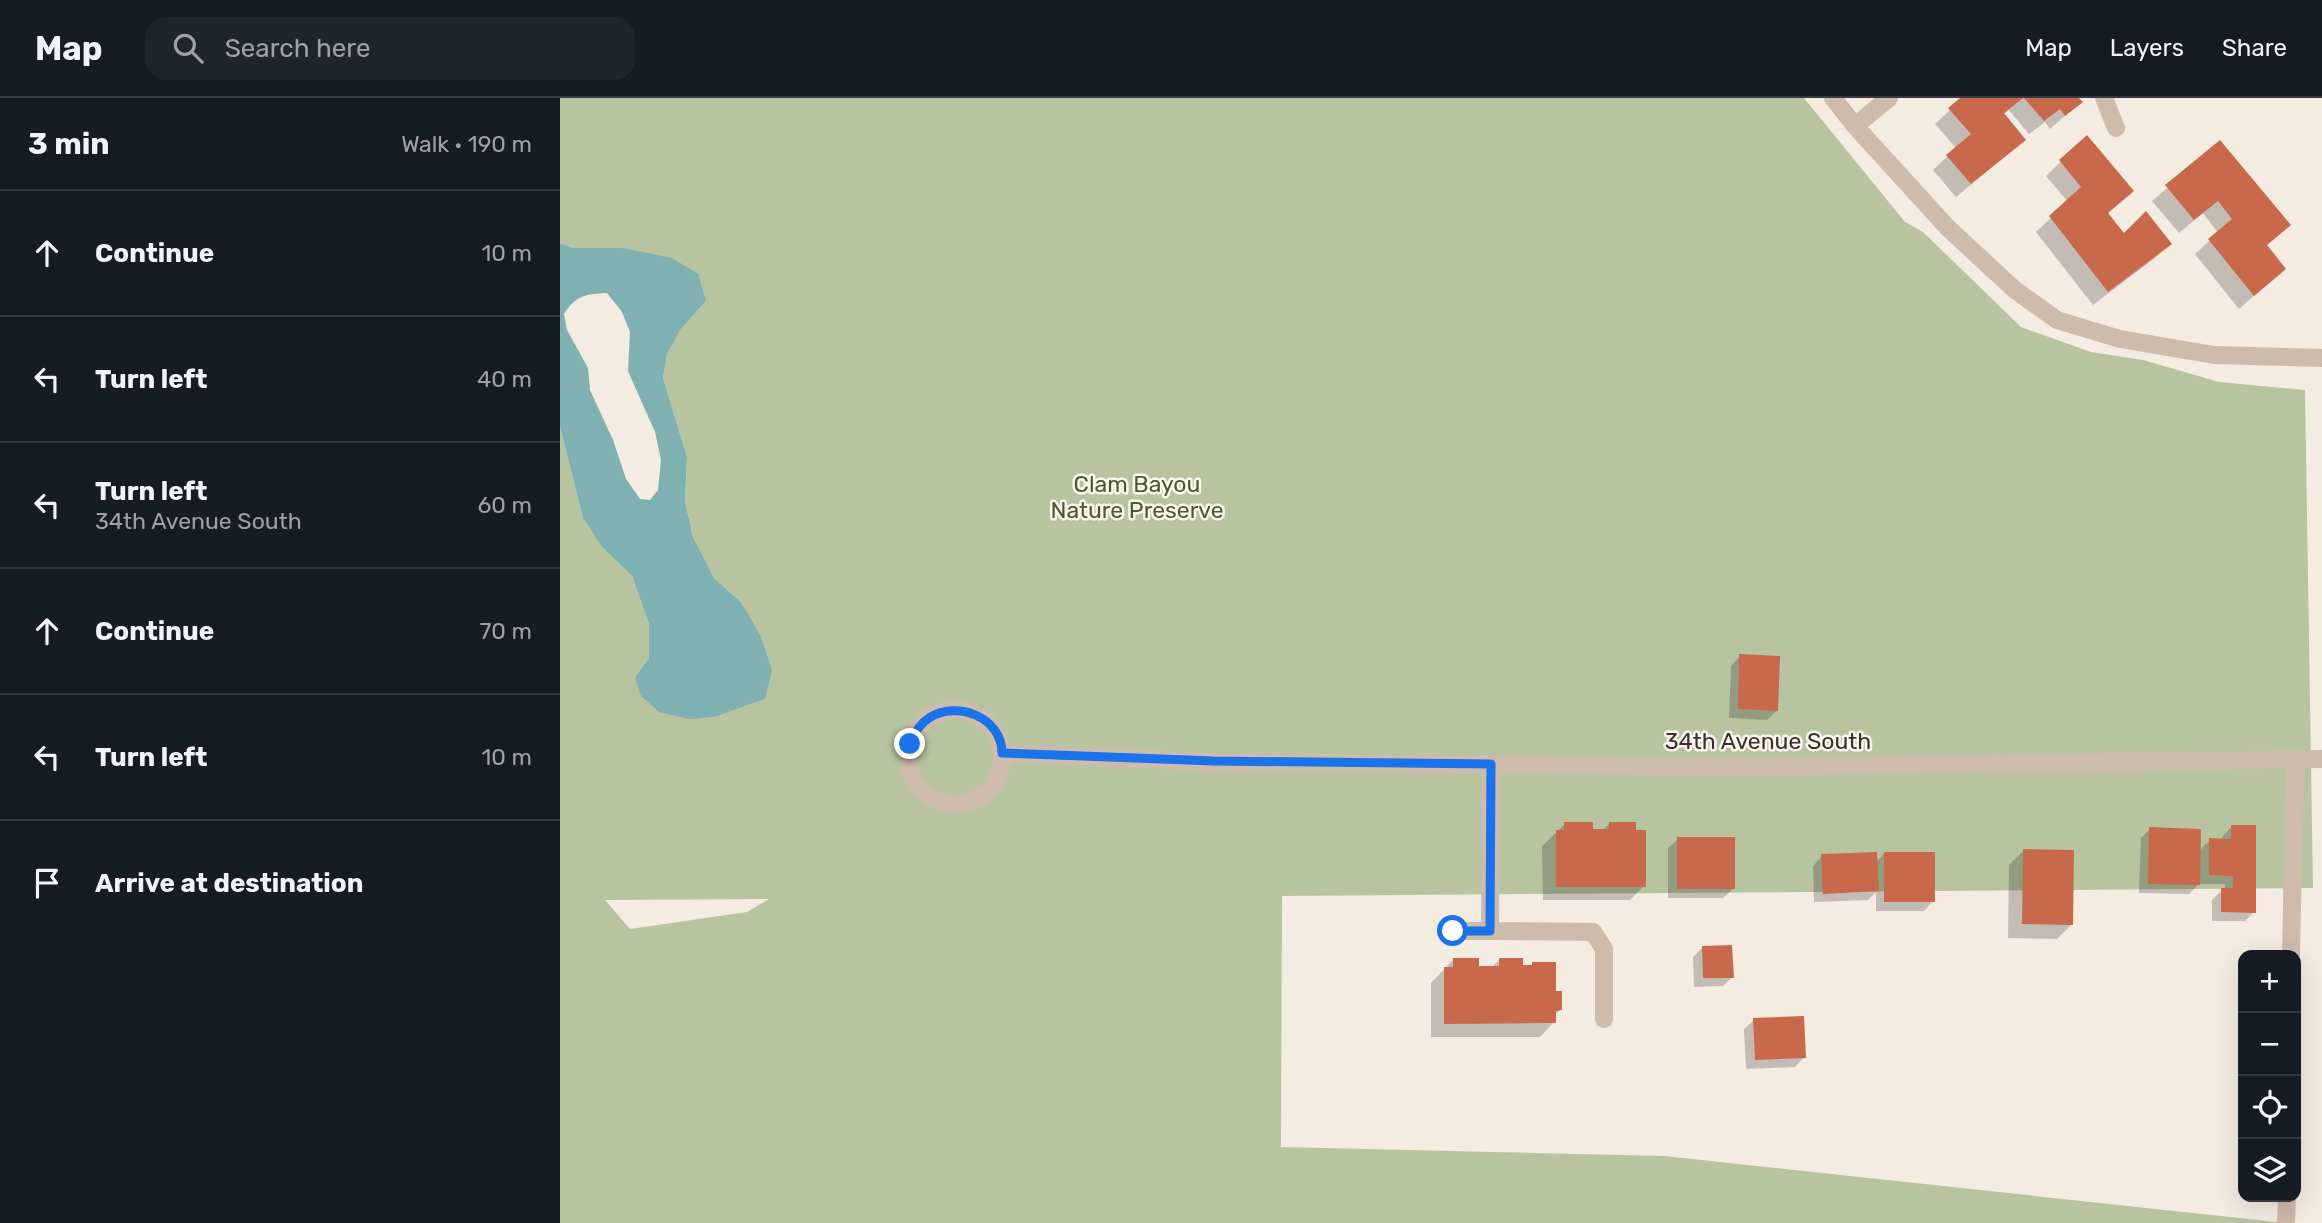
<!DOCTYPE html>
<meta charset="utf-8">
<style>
:root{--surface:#171b24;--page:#20242c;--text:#f1f3f6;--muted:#9ea1a6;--line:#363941}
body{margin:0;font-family:Rubik,sans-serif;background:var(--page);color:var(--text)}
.controls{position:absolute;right:21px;bottom:21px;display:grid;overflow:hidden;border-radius:14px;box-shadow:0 7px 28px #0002}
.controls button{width:63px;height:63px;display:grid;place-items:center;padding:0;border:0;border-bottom:2px solid var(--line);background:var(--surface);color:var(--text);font:35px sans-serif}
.stop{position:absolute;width:21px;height:21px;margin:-16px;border:5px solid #1a73e8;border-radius:50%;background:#fff}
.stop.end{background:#1a73e8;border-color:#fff;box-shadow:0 2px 7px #0008}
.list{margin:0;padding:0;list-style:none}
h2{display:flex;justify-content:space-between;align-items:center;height:91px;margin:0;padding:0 28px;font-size:30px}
h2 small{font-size:23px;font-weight:400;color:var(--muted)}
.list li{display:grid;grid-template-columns:46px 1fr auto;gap:21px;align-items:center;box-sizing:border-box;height:126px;padding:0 28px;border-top:2px solid var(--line)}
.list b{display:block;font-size:26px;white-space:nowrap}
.list p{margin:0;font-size:23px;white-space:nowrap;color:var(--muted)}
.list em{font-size:23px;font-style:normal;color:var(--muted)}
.icon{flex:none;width:38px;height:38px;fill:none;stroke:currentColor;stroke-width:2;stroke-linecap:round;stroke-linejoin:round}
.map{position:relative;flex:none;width:1762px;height:1125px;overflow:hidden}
header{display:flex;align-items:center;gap:42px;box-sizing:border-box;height:98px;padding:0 35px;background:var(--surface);border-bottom:2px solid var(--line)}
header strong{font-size:33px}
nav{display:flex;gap:38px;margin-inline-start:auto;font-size:24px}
.search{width:490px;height:63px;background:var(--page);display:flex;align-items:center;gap:18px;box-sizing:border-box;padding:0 24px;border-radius:21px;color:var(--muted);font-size:26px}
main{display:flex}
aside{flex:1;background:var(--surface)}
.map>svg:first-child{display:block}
.green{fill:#b8c4a0;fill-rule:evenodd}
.water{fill:#7fb0b2;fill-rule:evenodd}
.shadow{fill:#0003}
.building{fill:#c8694b}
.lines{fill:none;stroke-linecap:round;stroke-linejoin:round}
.minor{stroke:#cdbbac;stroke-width:18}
.route{stroke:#1a73e8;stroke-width:9}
.labels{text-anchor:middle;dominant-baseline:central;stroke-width:5;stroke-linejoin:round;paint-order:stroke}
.park-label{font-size:23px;fill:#4a5a2e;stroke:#fbf5ee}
.street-label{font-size:23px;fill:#3b302b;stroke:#fbf5ee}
</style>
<header>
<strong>Map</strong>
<div class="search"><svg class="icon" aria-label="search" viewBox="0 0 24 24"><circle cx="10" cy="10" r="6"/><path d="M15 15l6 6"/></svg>Search here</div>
<nav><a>Map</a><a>Layers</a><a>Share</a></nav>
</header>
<main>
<aside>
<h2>3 min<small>Walk · 190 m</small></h2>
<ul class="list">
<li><svg class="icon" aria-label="ahead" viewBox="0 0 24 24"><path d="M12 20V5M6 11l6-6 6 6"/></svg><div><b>Continue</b></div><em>10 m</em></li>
<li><svg class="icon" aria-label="left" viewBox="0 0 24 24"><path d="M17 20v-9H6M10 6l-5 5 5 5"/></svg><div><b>Turn left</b></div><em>40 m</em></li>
<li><svg class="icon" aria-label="left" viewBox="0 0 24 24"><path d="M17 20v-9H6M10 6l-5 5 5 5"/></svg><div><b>Turn left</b><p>34th Avenue South</p></div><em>60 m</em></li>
<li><svg class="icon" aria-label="ahead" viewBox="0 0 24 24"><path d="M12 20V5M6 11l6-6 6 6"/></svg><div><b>Continue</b></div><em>70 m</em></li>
<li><svg class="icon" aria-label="left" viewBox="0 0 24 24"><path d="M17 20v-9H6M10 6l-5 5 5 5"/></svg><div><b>Turn left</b></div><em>10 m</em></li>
<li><svg class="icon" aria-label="arrive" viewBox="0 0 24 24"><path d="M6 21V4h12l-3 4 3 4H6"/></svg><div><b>Arrive at destination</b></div></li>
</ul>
</aside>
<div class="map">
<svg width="1762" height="1125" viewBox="0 0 1762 1125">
<rect width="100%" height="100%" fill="#f4ebe1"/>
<!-- green -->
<path class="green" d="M0 0H1244L1345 124 1363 134 1461 229 1531 254 1583 262 1659 284 1745 292 1753 790 722 798 721 1049 1104 1058 1726 1125H0V329L23 420 42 449 72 478 89 526V560L75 579 200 536 181 504 154 480 133 439 125 403 127 359 103 280 107 256 121 231 146 203 63 150H13L0 145ZM209 801 187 814 70 831 45 802Z"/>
<!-- water -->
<path class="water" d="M0 145 13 150H63L112 160 138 176 146 203 121 231 107 256 103 280 127 359 125 403 133 439 154 480 181 504 200 536 212 572 205 601 154 619 129 621 99 614 81 598 75 579 89 560V526L72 478 42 449 23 420 0 329ZM47 195 62 214 70 234 68 273 95 334 101 362 98 392 90 402 80 401 66 381 53 342 30 292 28 270 7 232 4 216C16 197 26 196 47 195Z"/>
<!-- shadow -->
<path class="shadow" d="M1403 0H1517L1520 4 1490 31 1485 24 1469 36 1449 12 1443 17 1464 42 1396 99 1373 72 1396 50 1375 26Z
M1526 40 1546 116 1563 138 1609 146 1595 160 1533 207 1476 134 1508 104 1486 78Z
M1660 45 1706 148 1724 171 1679 211 1635 156 1658 135 1643 115 1619 135 1592 103Z
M1180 558 1216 613 1207 622 1169 620 1171 568Z
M1050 725 1084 788 1070 802H983L982 748 1005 726 1042 733Z
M1671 729 1694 814 1685 823H1652V802L1662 792H1665V786H1639L1629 796 1579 795 1581 740 1590 731 1639 753 1650 742 1662 743V739Z
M1118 741 1173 791 1163 800H1108V750Z
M1464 752 1511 827 1497 841 1448 840 1449 767Z
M1325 755 1373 803 1364 813H1316V794L1308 802 1254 804 1253 768 1262 758 1316 764Z
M1142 850 1172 879 1163 888 1134 889 1133 859Z
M894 861 917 869H932L940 861 961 869H970L973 866 995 895 1000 912 994 918V924L980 939H871V885Z
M1194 922 1244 959 1235 969 1186 971 1184 931Z"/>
<!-- building -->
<path class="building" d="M1400 0H1463L1444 15 1466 42 1411 86 1386 57 1411 36 1388 10Z
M1464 0H1519L1523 4 1505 18 1500 11 1484 23Z
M1527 37 1574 93 1548 115 1564 135 1586 113 1612 146 1548 194 1489 118 1521 89 1499 62Z
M1660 42 1731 127 1707 147 1726 171 1694 198 1648 141 1672 121 1658 103 1634 122 1605 87Z
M1179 556 1220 558 1218 613 1178 611Z
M1004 724H1033V731H1049V724H1076V732H1086V789H996V732H1004Z
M1671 727H1696V815L1661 814V790H1673V778L1649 777V740L1671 741Z
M1589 729 1641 731 1640 787 1588 786Z
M1117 739H1175V791H1117Z
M1463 751 1514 752 1513 827 1462 826Z
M1317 754 1319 793 1263 796 1261 756Z
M1324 754H1375V804H1324Z
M1172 847 1174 880H1143L1142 848Z
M893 860H919V868H939V860H963V867H972V864H996V893H1002V912L996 913V925L884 926V869H893Z
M1244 918 1246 960 1195 962 1193 920Z"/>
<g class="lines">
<!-- minor -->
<path class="minor" d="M1273 0 1295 28 1388 130 1455 192 1497 222 1560 241 1654 257 1762 260
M1544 0 1556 30
M1295 28 1329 0
M348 659a47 47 0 1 1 94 0a47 47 0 1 1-94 0Z
M441 655 654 664 1186 669 1762 661
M893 833H930L931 666
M930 833 1033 834 1044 851V921
M1731 857 1735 662
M1726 1125 1727 1099"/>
</g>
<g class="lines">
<!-- route -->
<path class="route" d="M350 646C354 636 359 626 369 620 397 602 442 619 442 655L654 663 931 666 930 833H893"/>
</g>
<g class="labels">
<!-- park labels -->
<g class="park-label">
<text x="577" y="386">Clam Bayou<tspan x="577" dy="26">Nature Preserve</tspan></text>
</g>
<!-- street labels -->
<g class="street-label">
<text x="1208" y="643">34th Avenue South</text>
</g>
</g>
</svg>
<div class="controls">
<button>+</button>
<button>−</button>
<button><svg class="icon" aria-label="locate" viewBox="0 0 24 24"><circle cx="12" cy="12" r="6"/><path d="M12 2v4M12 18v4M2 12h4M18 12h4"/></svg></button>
<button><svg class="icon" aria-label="layers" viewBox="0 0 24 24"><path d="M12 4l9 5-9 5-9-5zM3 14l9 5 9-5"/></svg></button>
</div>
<div class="stop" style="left:893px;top:833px"></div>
<div class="stop end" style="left:350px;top:646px"></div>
</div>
</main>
